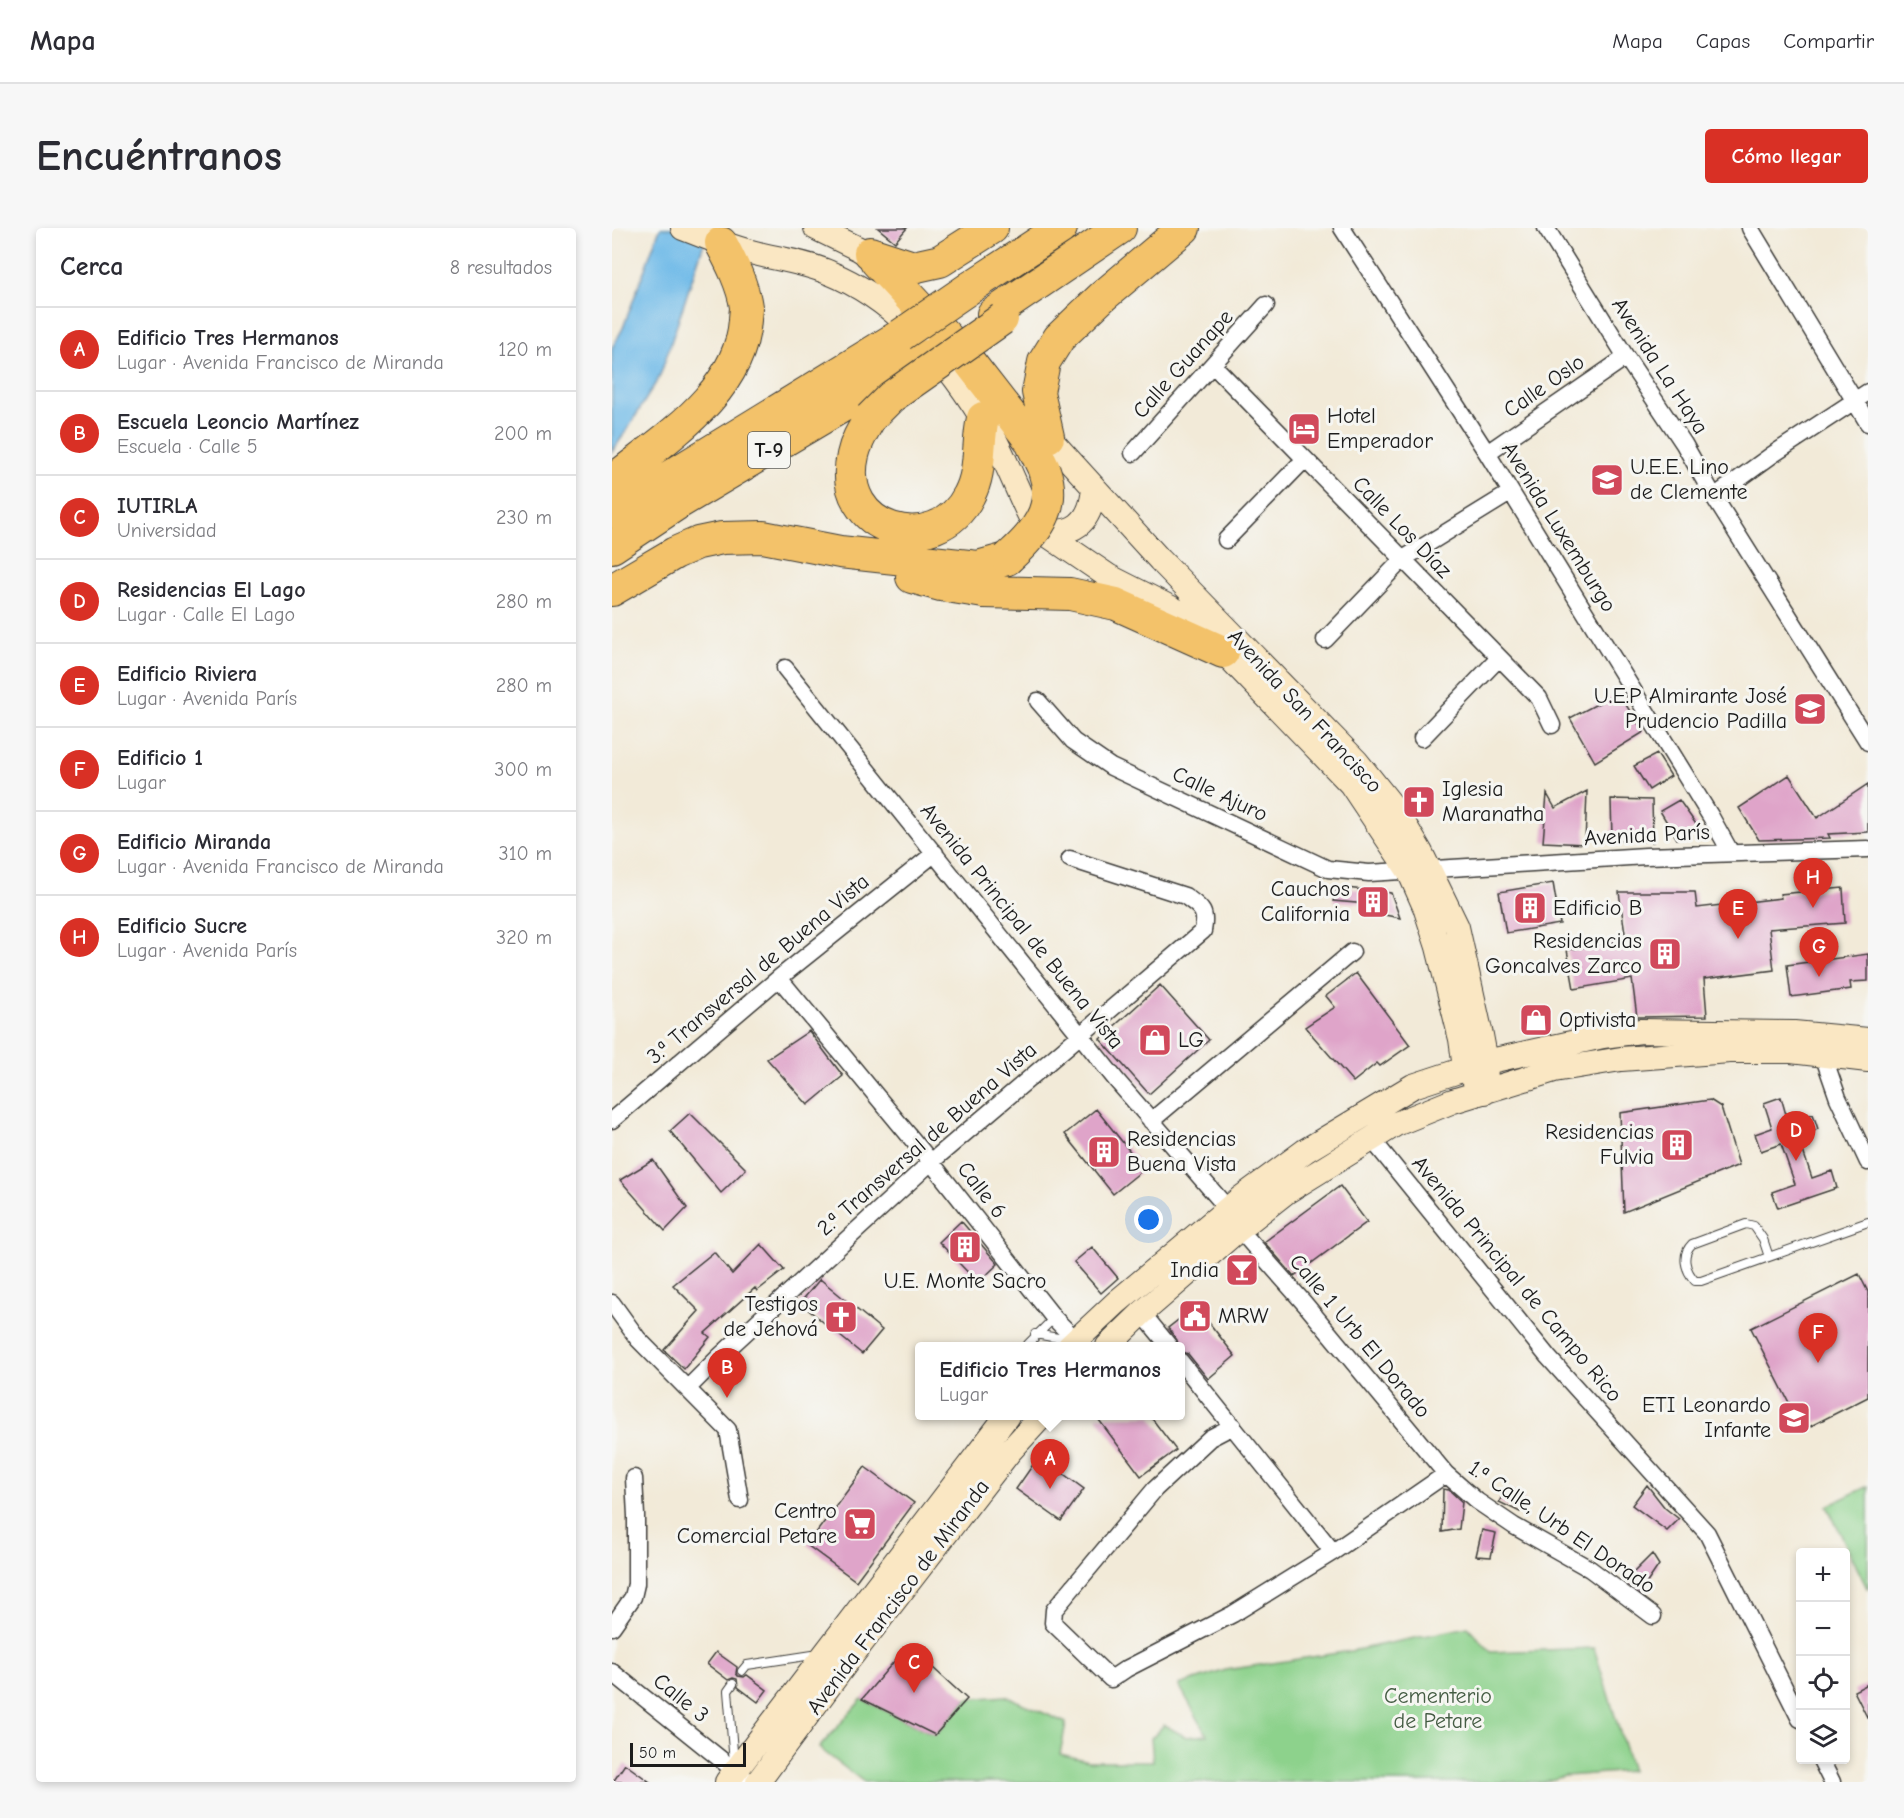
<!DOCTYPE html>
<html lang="es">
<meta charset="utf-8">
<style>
:root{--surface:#fff;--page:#f7f7f7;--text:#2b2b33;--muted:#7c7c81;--line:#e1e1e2;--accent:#d93025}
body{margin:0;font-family:"Comic Neue",sans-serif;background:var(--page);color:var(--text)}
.controls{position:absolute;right:18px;bottom:18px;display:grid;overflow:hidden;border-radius:6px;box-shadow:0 3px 9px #0003}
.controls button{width:54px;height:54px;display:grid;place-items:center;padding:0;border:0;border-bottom:2px solid var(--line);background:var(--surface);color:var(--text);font:30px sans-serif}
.scale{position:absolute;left:18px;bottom:15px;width:116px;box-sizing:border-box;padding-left:6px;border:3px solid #1c1c1c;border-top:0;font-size:16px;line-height:21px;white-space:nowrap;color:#1c1c1c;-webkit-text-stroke:4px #f6f6f2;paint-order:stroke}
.you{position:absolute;left:537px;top:992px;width:21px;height:21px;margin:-15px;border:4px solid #fff;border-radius:50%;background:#1a73e8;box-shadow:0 0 0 9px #1a73e833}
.badge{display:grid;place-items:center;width:39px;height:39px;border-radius:50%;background:var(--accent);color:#fff;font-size:20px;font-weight:700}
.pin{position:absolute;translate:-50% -50px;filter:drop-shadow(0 2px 3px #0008)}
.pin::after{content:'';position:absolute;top:32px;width:21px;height:18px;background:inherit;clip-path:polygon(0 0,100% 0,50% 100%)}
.popup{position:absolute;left:303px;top:1114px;width:270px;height:78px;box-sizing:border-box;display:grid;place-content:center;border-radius:6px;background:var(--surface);filter:drop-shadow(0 2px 4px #0005);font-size:20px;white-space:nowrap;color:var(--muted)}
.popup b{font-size:22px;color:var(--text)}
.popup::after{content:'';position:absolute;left:50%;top:100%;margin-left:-12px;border:12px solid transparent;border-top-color:var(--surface)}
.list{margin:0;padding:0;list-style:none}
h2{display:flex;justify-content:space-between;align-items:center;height:78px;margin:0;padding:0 24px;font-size:26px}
h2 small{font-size:20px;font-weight:400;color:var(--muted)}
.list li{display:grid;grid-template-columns:39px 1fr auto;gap:18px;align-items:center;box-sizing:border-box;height:84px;padding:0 24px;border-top:2px solid var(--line)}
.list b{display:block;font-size:22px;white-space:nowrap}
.list p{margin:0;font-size:20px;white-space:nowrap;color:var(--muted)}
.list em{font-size:20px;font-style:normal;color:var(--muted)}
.icon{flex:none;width:33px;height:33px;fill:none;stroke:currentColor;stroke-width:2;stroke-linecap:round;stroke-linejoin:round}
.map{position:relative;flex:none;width:1256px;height:1554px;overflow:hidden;border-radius:6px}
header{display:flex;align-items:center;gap:36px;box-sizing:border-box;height:84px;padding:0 30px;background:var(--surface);border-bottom:2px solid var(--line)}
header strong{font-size:28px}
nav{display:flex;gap:33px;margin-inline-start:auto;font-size:21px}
.intro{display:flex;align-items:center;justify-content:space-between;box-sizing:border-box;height:144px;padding:0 36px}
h1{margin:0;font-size:42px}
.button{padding:15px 27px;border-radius:6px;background:var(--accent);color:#fff;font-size:21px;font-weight:700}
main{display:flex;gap:36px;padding:0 36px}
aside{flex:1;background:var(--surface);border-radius:6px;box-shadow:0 3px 9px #0003}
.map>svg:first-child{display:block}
.green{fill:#8dd28c;stroke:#547754;stroke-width:1.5}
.water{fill:#6ebae8;stroke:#456b82;stroke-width:1.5}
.building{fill:#dfa4c9}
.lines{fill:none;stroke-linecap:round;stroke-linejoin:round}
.lane-casing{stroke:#3c3b38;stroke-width:10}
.street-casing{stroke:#3c3b38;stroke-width:19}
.secondary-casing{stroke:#3c3b38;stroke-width:26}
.highway-casing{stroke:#3c3b38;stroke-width:34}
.lane{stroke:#fff;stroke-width:8}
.street{stroke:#fff;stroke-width:16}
.secondary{stroke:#fae7c3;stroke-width:24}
.highway{stroke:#f3c26a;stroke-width:32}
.highway-bridge-casing{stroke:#3c3b38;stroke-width:34;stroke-linecap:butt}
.highway-bridge{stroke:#f3c26a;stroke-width:32}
.labels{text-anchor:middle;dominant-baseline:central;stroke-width:6;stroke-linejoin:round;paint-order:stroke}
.shield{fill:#f6f6f2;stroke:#5d5d5c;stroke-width:1.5}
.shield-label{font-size:21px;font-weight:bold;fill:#1c1c1c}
.street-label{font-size:22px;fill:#1c1c1c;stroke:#f6f6f2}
.poi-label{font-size:22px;fill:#1c1c1c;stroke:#f6f6f2;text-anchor:start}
.park-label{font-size:22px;fill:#445c43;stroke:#f6f6f2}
</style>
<header>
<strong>Mapa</strong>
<nav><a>Mapa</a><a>Capas</a><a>Compartir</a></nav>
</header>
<div class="intro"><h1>Encuéntranos</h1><a class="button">Cómo llegar</a></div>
<main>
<aside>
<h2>Cerca<small>8 resultados</small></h2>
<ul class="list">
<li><span class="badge">A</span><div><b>Edificio Tres Hermanos</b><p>Lugar · Avenida Francisco de Miranda</p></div><em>120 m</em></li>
<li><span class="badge">B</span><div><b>Escuela Leoncio Martínez</b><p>Escuela · Calle 5</p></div><em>200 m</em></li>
<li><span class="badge">C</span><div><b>IUTIRLA</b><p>Universidad</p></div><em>230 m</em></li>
<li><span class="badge">D</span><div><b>Residencias El Lago</b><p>Lugar · Calle El Lago</p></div><em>280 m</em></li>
<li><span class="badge">E</span><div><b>Edificio Riviera</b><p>Lugar · Avenida París</p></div><em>280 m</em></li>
<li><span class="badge">F</span><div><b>Edificio 1</b><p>Lugar</p></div><em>300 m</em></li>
<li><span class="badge">G</span><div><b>Edificio Miranda</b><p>Lugar · Avenida Francisco de Miranda</p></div><em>310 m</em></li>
<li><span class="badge">H</span><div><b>Edificio Sucre</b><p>Lugar · Avenida París</p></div><em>320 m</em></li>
</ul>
</aside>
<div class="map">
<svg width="1256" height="1554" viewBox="0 0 1256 1554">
<rect width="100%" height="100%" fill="#f6f6f2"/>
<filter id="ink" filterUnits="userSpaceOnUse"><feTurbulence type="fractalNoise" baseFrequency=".0167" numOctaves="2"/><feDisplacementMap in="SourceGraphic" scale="12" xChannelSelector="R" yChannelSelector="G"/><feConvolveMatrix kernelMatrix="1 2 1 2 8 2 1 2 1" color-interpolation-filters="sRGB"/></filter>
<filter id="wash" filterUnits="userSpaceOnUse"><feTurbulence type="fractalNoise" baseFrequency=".008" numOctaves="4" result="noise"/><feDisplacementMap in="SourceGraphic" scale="24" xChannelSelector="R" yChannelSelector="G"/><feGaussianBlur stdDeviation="1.35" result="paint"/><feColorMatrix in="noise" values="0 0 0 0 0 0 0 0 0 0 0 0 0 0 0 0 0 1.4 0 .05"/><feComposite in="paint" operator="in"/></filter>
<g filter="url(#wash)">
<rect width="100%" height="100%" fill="#f2ead8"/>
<!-- green -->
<path class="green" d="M1256 1258V1360H1255L1215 1278Z
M856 1399 879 1424 982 1420 1020 1543 953 1548 931 1554H252L207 1520 250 1471 323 1507 355 1471 394 1468 454 1495 448 1526 477 1533H541L539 1510 552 1497 574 1509 595 1507 567 1457 614 1442 739 1423Z"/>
<!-- water -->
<path class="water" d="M48 0H97L48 148 15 202 0 224V120L11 100Z"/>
<g id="blocks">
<!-- building -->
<path class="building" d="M266 0H295L283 14Z
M1006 465 1032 504 983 534 958 490Z
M1045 526 1059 548 1037 562 1022 538Z
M1177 547 1205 590 1256 556V604L1216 606 1218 610 1147 612 1127 580Z
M975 563 973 616 931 614 935 566 943 580Z
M999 571 1040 572 1041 614 1000 611Z
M1067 572 1086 599 1065 611 1048 583Z
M941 655 948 696 894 705 887 664Z
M725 659 779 665 788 690 758 684 756 676 721 673Z
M1231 660 1233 695 1157 701 1162 742 1092 751 1095 788 1025 789 1020 751 962 761 955 722 1014 712 1007 664H1083L1085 680 1169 670 1168 666Z
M1256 726V753L1238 754 1239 761 1179 769 1175 737Z
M744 745 798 817 768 838 765 835 741 854 693 799 723 779 714 768Z
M548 757 597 812 537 866 488 811Z
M197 803 231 848 196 877 155 831Z
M1169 869 1176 894 1201 886 1206 901 1186 908 1200 950 1220 943 1225 960 1166 980 1160 964 1183 956 1169 916 1149 923 1143 906 1160 900 1152 875Z
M1098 872 1109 879 1127 937 1012 984 1008 885Z
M484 881 532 941 501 966 453 906Z
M78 885 134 941 109 965 58 903Z
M41 932 75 980 53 1003 8 952Z
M728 958 755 994 682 1048 652 1014Z
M349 993 386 1036 366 1055 327 1014Z
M149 1016 172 1042 145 1063 143 1060 93 1105 98 1109 72 1141 52 1122 87 1083 61 1057 102 1024 120 1046Z
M480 1019 506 1050 489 1065 462 1034Z
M1247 1046 1256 1064V1169L1191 1202 1139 1100Z
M208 1051 270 1102 250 1126 188 1075Z
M584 1078 623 1128 596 1151 576 1126 568 1123 565 1112 556 1100Z
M484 1188H538L564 1222 529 1248Z
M427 1228 472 1261 449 1293 404 1261Z
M253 1239 302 1275 244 1353 195 1317Z
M1035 1257 1053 1280 1067 1291 1055 1303 1020 1277Z
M895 1260 913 1272 908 1284 887 1274Z
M831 1261 837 1262 850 1274 847 1301 830 1304Z
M870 1302 884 1305 879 1329 864 1328Z
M1040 1326 1047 1337 1028 1365 1014 1352Z
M296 1417 355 1471 323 1507 250 1471Z
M104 1424 125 1439 124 1445 126 1448 132 1449 135 1447 155 1462 146 1474 126 1459 125 1451 121 1450 116 1452 95 1436Z
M1256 1456V1491L1242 1463Z
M13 1536 38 1554H1Z"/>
</g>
</g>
<g filter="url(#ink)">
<use href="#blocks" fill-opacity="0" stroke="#3c3b38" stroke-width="1.5"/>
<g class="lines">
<!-- lane casing -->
<g class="lane-casing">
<path id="lane" d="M1157 1029 1151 1011 1142 998 1134 996 1080 1016C1069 1027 1073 1042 1083 1053H1089L1256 994
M423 1106 458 1112
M416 1116 442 1090
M130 1443 135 1437 207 1426
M121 1456 116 1463 122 1535"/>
</g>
<!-- street casing -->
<g class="street-casing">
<path id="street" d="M730 0 875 225 1099 589 1119 625
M934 0 1014 129 1072 216 1102 269 1256 514
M1138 0 1256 195
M601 137 927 470 940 497
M521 225 654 77
M875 225 1014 129
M1102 269 1160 227 1256 164
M614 312 693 231
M713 412 791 331 898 265
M173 440 505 853 616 981
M426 473 461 513 499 539 716 641 757 645 1034 628 1256 621
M810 510 887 430
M167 750 319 934 442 1090 470 1118
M1211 827 1226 870 1256 934
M0 892 167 750 323 625
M539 893 740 724
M759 910 936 1129 1095 1305 1188 1491
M627 1001 693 1076 834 1246 865 1273 902 1298 978 1341 1041 1388
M0 1075 26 1111 116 1202 128 1272
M530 1085 557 1118
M568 1133 721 1324
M76 1160 107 1129 319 934 591 703C595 682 589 680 573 668L458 631
M621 1198 598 1210 543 1261 442 1382 441 1395 499 1451 514 1441 621 1386 721 1324 834 1246
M0 1399 21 1369 24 1356V1288L22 1250
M0 1444 137 1554
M1209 1532 1220 1554"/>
</g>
<!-- secondary casing -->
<g class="secondary-casing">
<path id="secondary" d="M71 0C92 8 113 17 135 23 163 31 191 33 218 45 284 72 333 130 370 190 390 220 402 256 418 288L427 301 496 348 569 385 583 394 739 556 797 643 813 679 826 719 849 811 853 840 873 864
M204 0 247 21 272 37
M426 198 548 332 745 534 785 584 808 623 845 699 869 807 874 834 873 864
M427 301C461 310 479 295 482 260
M458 1118 505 1074 629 970 693 923 801 858 874 834 991 808 1029 803 1182 805 1256 812
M496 1118 530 1085 627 1001 674 964 784 896 841 873 942 842 1009 831 1118 823H1179L1256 832
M115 1554 395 1188
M146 1554 234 1435 397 1224 430 1188"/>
</g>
<!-- highway casing -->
<g class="highway-casing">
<path id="highway" d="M258 25 301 39 328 33 380 0
M264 33 355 131 418 212 432 241
M359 59 449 0
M381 86 508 0
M258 190C251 202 244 213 241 227 223 303 324 333 357 267 370 243 365 216 371 190
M436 209 426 164 432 134 447 110 490 69 572 0
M0 253C52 211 128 166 133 92 133 88 134 83 134 79 131 57 119 34 109 15
M0 284 289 107
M0 319 68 274 315 128
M300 349 329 357 372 364 458 366 504 376 611 424
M0 362 63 325 86 315 110 310 151 309 228 324 366 339 395 331"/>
</g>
<!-- lane -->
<use href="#lane" class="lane"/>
<!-- street -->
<use href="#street" class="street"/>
<!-- secondary -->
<use href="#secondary" class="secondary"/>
<!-- highway -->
<use href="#highway" class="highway"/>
<!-- highway-bridge casing -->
<g class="highway-bridge-casing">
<path id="highway-bridge" d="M289 107 359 59
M258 190 279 169 390 91
M395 331C423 306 446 281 432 242"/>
</g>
<!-- highway-bridge -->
<use href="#highway-bridge" class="highway-bridge"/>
</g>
</g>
<!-- icons -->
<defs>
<g id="hotel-square" transform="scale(1.725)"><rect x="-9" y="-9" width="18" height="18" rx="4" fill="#d1495b" stroke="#f6f6f2"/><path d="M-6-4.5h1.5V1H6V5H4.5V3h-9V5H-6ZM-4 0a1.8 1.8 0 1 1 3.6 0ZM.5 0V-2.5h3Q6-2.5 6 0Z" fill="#fff"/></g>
<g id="school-square" transform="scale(1.725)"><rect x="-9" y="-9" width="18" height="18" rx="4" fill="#d1495b" stroke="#f6f6f2"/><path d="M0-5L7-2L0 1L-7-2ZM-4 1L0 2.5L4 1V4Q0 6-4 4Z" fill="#fff"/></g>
<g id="church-square" transform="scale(1.725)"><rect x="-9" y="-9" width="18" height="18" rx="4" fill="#d1495b" stroke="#f6f6f2"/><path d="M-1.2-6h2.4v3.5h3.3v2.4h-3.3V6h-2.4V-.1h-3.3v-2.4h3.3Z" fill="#fff"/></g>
<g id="building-square" transform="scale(1.725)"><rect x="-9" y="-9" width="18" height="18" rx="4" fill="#d1495b" stroke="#f6f6f2"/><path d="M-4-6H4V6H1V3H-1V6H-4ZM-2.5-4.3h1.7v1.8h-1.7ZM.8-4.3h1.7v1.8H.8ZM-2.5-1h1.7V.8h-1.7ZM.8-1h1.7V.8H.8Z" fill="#fff"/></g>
<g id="shop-square" transform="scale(1.725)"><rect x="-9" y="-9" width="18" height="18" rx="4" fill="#d1495b" stroke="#f6f6f2"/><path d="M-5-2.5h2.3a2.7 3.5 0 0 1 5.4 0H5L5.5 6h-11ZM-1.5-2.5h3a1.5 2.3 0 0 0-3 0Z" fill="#fff"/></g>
<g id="bar-square" transform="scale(1.725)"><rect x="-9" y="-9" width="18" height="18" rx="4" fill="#d1495b" stroke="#f6f6f2"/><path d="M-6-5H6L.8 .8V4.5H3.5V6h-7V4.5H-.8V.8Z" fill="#fff"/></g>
<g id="civic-square" transform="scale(1.725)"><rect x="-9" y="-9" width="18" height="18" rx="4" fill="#d1495b" stroke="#f6f6f2"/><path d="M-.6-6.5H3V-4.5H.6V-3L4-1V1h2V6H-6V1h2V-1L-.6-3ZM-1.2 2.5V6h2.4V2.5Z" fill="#fff"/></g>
<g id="supermarket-square" transform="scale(1.725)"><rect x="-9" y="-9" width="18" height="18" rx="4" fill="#d1495b" stroke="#f6f6f2"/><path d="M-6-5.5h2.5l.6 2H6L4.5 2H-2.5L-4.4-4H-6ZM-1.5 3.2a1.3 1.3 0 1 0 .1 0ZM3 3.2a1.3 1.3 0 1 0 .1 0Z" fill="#fff"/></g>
</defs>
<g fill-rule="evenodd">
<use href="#hotel-square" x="692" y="201"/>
<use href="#school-square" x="995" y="252"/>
<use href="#school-square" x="1198" y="481"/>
<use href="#church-square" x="807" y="574"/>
<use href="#building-square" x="761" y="674"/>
<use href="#building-square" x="918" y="680"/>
<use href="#building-square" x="1053" y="726"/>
<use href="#shop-square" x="924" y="792"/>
<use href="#shop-square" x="543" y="812"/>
<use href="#building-square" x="1065" y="917"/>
<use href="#building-square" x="492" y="924"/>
<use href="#building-square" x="353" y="1019"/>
<use href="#bar-square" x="630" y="1042"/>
<use href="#civic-square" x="583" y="1088"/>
<use href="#church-square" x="229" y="1089"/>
<use href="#school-square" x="1182" y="1190"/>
<use href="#supermarket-square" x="248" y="1296"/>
</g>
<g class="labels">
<!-- shield labels -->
<rect class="shield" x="136" y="204" width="42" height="36" rx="4.5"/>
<g class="shield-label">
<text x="157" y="222">T-9</text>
</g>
<!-- street labels -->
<g class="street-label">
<text transform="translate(571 136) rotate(-48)">Calle Guanape</text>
<text transform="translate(1048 138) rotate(57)">Avenida La Haya</text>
<text transform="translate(932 158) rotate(-35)">Calle Oslo</text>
<text transform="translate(790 299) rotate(46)">Calle Los Díaz</text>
<text transform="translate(947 299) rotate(58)">Avenida Luxemburgo</text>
<text transform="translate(693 483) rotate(47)">Avenida San Francisco</text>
<text transform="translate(608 566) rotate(25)">Calle Ajuro</text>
<text transform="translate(1035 607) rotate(-3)">Avenida París</text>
<text transform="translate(410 698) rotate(51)">Avenida Principal de Buena Vista</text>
<text transform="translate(146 741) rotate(-40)">3.ª Transversal de Buena Vista</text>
<text transform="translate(315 911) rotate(-41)">2.ª Transversal de Buena Vista</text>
<text transform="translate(370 962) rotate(52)">Calle 6</text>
<text transform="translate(905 1051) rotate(50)">Avenida Principal de Campo Rico</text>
<text transform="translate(748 1108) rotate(50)">Calle 1 Urb El Dorado</text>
<text transform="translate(950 1299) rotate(34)">1.ª Calle, Urb El Dorado</text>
<text transform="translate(286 1369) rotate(-53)">Avenida Francisco de Miranda</text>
<text transform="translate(69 1470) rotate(39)">Calle 3</text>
</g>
<!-- poi labels -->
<g class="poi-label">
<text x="715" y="188">Hotel<tspan x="715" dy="25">Emperador</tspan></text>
<text x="1018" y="239">U.E.E. Lino<tspan x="1018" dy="25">de Clemente</tspan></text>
<text x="1175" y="468" text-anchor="end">U.E.P Almirante José<tspan x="1175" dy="25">Prudencio Padilla</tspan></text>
<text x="830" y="561">Iglesia<tspan x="830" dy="25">Maranatha</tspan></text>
<text x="738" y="661" text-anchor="end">Cauchos<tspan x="738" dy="25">California</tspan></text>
<text x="941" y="680">Edificio B</text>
<text x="1030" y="713" text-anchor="end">Residencias<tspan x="1030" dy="25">Goncalves Zarco</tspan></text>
<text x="947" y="792">Optivista</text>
<text x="566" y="812">LG</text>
<text x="1042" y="904" text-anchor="end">Residencias<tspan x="1042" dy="25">Fulvia</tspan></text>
<text x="515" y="911">Residencias<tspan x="515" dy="25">Buena Vista</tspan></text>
<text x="607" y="1042" text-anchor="end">India</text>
<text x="353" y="1053" text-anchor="middle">U.E. Monte Sacro</text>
<text x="206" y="1076" text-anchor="end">Testigos<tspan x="206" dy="25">de Jehová</tspan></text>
<text x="606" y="1088">MRW</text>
<text x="1159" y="1177" text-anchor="end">ETI Leonardo<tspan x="1159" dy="25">Infante</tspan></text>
<text x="225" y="1283" text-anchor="end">Centro<tspan x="225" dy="25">Comercial Petare</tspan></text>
</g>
<!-- park labels -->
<g class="park-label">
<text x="826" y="1468">Cementerio<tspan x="826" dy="25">de Petare</tspan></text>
</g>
</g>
</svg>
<div class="controls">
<button>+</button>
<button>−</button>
<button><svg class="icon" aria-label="locate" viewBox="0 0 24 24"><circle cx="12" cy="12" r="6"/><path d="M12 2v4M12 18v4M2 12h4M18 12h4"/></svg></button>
<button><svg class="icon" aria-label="layers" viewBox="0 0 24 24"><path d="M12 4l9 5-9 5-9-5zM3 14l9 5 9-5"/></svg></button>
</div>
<div class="scale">50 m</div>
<div class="you"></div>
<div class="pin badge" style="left:438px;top:1261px">A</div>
<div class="popup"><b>Edificio Tres Hermanos</b>Lugar</div>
<div class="pin badge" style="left:115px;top:1170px">B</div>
<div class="pin badge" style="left:302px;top:1465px">C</div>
<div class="pin badge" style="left:1184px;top:933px">D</div>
<div class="pin badge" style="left:1126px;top:711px">E</div>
<div class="pin badge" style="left:1206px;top:1135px">F</div>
<div class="pin badge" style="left:1207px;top:749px">G</div>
<div class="pin badge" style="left:1201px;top:680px">H</div>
</div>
</main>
